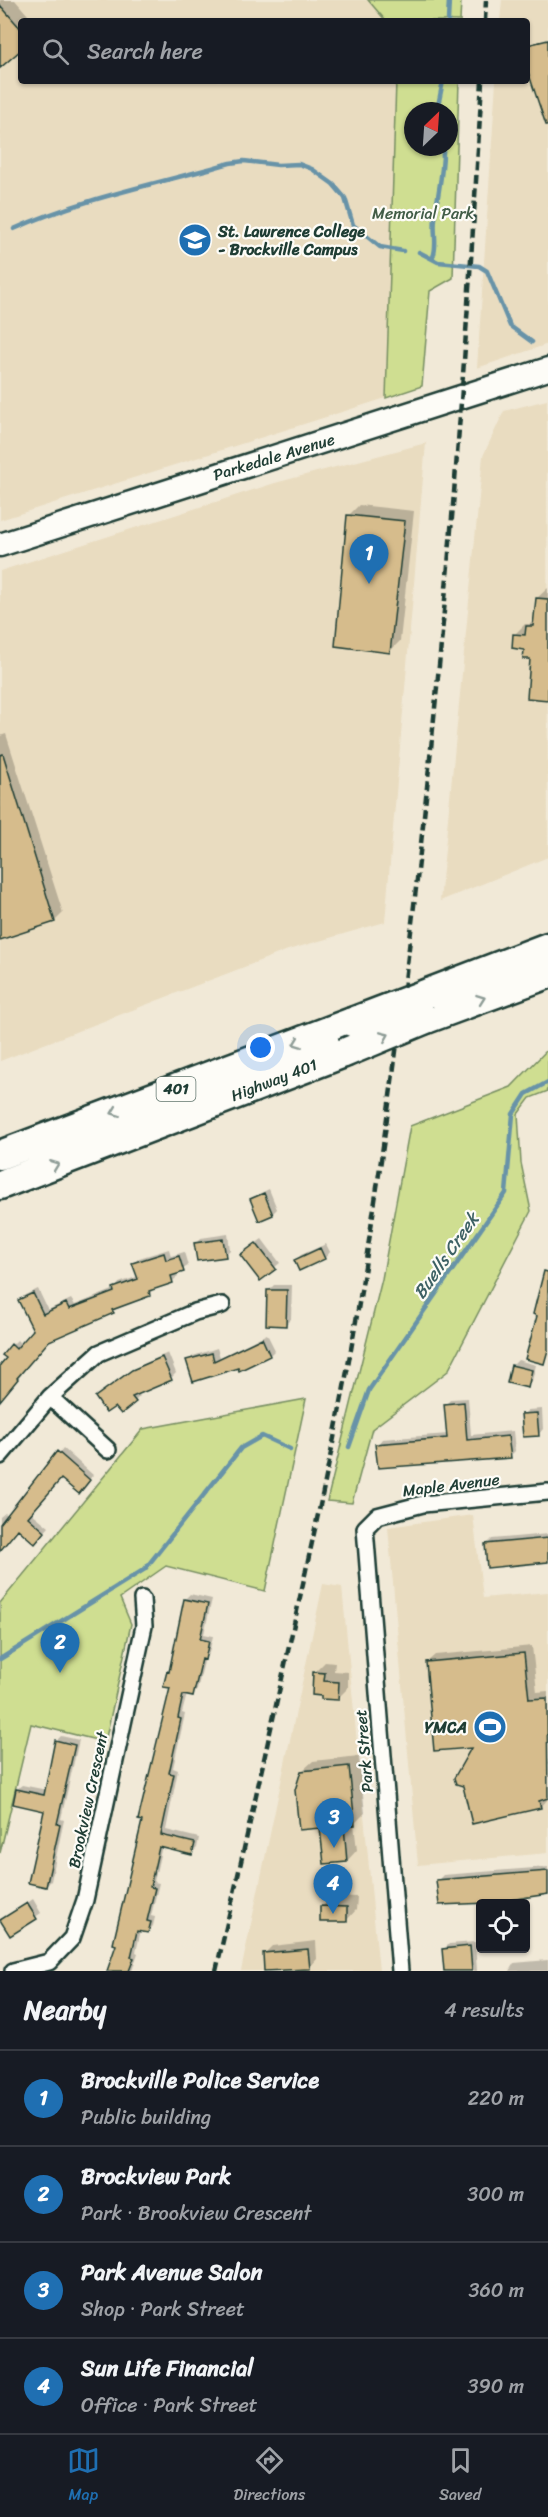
<!DOCTYPE html>
<meta charset="utf-8">
<style>
:root{--surface:#171b24;--page:#242831;--text:#f1f3f6;--muted:#9ea1a6;--line:#363941;--accent:#1f6fb2}
body{margin:0;font-family:Sriracha,sans-serif;background:var(--page);color:var(--text)}
.controls{position:absolute;right:18px;bottom:18px;display:grid;overflow:hidden;border-radius:6px;box-shadow:0 2px 4px #0004}
.controls button{width:54px;height:54px;display:grid;place-items:center;padding:0;border:0;border-bottom:2px solid var(--line);background:var(--surface);color:var(--text);font:30px sans-serif}
.compass{position:absolute;left:404px;top:102px;width:54px;height:54px;border-radius:50%;background:var(--surface);box-shadow:0 2px 4px #0004;rotate:25deg}
.you{position:absolute;left:261px;top:1048px;width:21px;height:21px;margin:-15px;border:4px solid #fff;border-radius:50%;background:#1a73e8;box-shadow:0 0 0 9px #1a73e833}
.badge{display:grid;place-items:center;width:39px;height:39px;border-radius:50%;background:var(--accent);color:#fff;font-size:20px;font-weight:700}
.pin{position:absolute;translate:-50% -50px;filter:drop-shadow(0 2px 3px #0008)}
.pin::after{content:'';position:absolute;top:32px;width:21px;height:18px;background:inherit;clip-path:polygon(0 0,100% 0,50% 100%)}
.list{margin:0;padding:0;list-style:none}
h2{display:flex;justify-content:space-between;align-items:center;height:78px;margin:0;padding:0 24px;font-size:26px}
h2 small{font-size:20px;font-weight:400;color:var(--muted)}
.list li{display:grid;grid-template-columns:39px 1fr auto;gap:18px;align-items:center;box-sizing:border-box;height:96px;padding:0 24px;border-top:2px solid var(--line)}
.list b{display:block;font-size:22px;white-space:nowrap}
.list p{margin:0;font-size:20px;white-space:nowrap;color:var(--muted)}
.list em{font-size:20px;font-style:normal;color:var(--muted)}
.icon{flex:none;width:33px;height:33px;fill:none;stroke:currentColor;stroke-width:2;stroke-linecap:round;stroke-linejoin:round}
.map{position:relative;flex:none;width:548px;height:1971px;overflow:hidden}
.search{position:absolute;background:var(--surface);box-shadow:0 2px 4px #0004;left:18px;right:18px;top:18px;height:66px;display:flex;align-items:center;gap:15px;box-sizing:border-box;padding:0 21px;border-radius:6px;color:var(--muted);font-size:22px}
.sheet{height:462px;background:var(--surface)}
nav{display:flex;justify-content:space-around;align-items:center;box-sizing:border-box;height:84px;border-top:2px solid var(--line);background:var(--surface);font-size:16px;color:var(--muted)}
nav a{display:grid;justify-items:center;gap:3px}
nav .on{color:var(--accent)}
.map>svg:first-child{display:block}
.built{fill:#e9dcc0}
.green{fill:#cfde91;stroke:#778e62;stroke-width:1.5;fill-rule:evenodd}
.shadow{fill:#0003}
.lines{fill:none;stroke-linecap:round;stroke-linejoin:round}
.stream{stroke:#6793a8;stroke-width:4.5}
.building{fill:#d6bc8c;stroke:#1f3d34;stroke-width:1.5}
.street-casing{stroke:#1f3d34;stroke-width:20}
.secondary-casing{stroke:#1f3d34;stroke-width:27}
.highway-casing{stroke:#1f3d34;stroke-width:33}
.street{stroke:#fdfcf7;stroke-width:15}
.secondary{stroke:#fdfcf7;stroke-width:22}
.highway{stroke:#fdfcf7;stroke-width:28}
.rail{stroke:#1f3d34;stroke-width:4.5;stroke-dasharray:9 4.5;stroke-linecap:butt}
.highway-bridge-casing{stroke:#1f3d34;stroke-width:33;stroke-linecap:butt}
.highway-bridge{stroke:#fdfcf7;stroke-width:28}
.oneway{stroke:#8e9c96}
.labels{text-anchor:middle;dominant-baseline:central;stroke-width:4.5;stroke-linejoin:round;paint-order:stroke}
.shield{fill:#fdfcf7;stroke:#62766e;stroke-width:1.5}
.shield-label{font-size:15px;font-weight:bold;fill:#1f3d34}
.park-label{font-size:16px;fill:#425d47;stroke:#fdfcf7}
.poi-label{font-size:16px;font-weight:bold;fill:#1f3d34;stroke:#fdfcf7;text-anchor:start}
.street-label{font-size:16px;fill:#1f3d34;stroke:#fdfcf7}
.water-label{font-size:18px;font-style:italic;fill:#3d6164;stroke:#fdfcf7}
</style>
<div class="map">
<svg width="548" height="1971" viewBox="0 0 548 1971">
<rect width="100%" height="100%" fill="#f1e9d7"/>
<filter id="ink" filterUnits="userSpaceOnUse"><feTurbulence type="fractalNoise" baseFrequency=".0167" numOctaves="2"/><feDisplacementMap in="SourceGraphic" scale="12" xChannelSelector="R" yChannelSelector="G"/><feConvolveMatrix kernelMatrix="1 2 1 2 8 2 1 2 1" color-interpolation-filters="sRGB"/></filter>
<g filter="url(#ink)">
<!-- built -->
<path class="built" d="M0 0H368L386 21H21V81H396L386 398 0 520Z
M502 0H548V344L477 368 496 81H527V21H500Z
M547 400 548 857 440 901 483 456 504 411Z
M426 443 385 922 288 950 0 1061V571L275 483Z
M473 1515 483 1598 548 1592V1853L418 1865 388 1527Z
M323 1584 342 1587 379 1971H241Z"/>
<!-- green -->
<path class="green" d="M368 0H461L460 21H386Z
M396 81H459L453 278 430 291 422 386 386 398ZM413 111H449V147H413Z
M548 1049V1091L530 1098 518 1114 521 1163 531 1211 448 1371 372 1429 352 1503 327 1501 382 1279 410 1126 511 1087Z
M306 1399 265 1591 166 1566 120 1598 131 1624 105 1742 31 1724 0 1853V1603L143 1429Z"/>
<!-- shadow -->
<path class="shadow" d="M0 0H15L33 21H21V48L0 66Z
M359 505 414 511 400 641 390 651 349 515Z
M548 588V698L532 658 515 634 525 624H530L535 619 537 598Z
M6 734 63 913 55 921 0 938V736Z
M269 1189 277 1209 272 1214 252 1200 257 1195Z
M228 1234 230 1250 225 1255 196 1243 201 1238Z
M262 1239 280 1263 260 1279 247 1250Z
M326 1244 330 1252 325 1258 300 1269 296 1260 301 1255Z
M169 1249 171 1256 184 1252 188 1266 176 1273 178 1276 173 1281 154 1287 150 1294 50 1339 20 1372 22 1374 6 1393 0 1397V1368L8 1358 12 1345 17 1340 22 1345 35 1330 20 1300 25 1295 38 1289 48 1310 71 1299 75 1305 115 1289 119 1283 139 1276 134 1263 139 1258Z
M274 1285H292L291 1319 286 1324 269 1290Z
M267 1334 275 1350 270 1355 240 1369 239 1366 188 1361 193 1356 217 1348 220 1357Z
M168 1353 176 1373 171 1378 137 1393 140 1396 135 1401 102 1393 139 1366Z
M518 1360 536 1365 532 1381 527 1386 512 1366Z
M468 1398 471 1435 513 1431 515 1451 510 1456 377 1445 382 1439 448 1434 446 1404 451 1399Z
M542 1409 543 1429 538 1435 523 1415 528 1410Z
M63 1448 93 1475 83 1487 61 1477 31 1512 49 1527 40 1537 19 1527 0 1547V1517L5 1513 9 1516Z
M548 1534V1560L486 1545 492 1539Z
M190 1594 212 1599 204 1634 213 1636 209 1653 205 1658 197 1690 192 1695 187 1694 182 1713 185 1714 173 1768 178 1770 166 1830 199 1838 197 1848 192 1853 162 1846 154 1882 159 1883 151 1916 155 1917 153 1926 148 1931 141 1930 136 1952 138 1953 132 1971H108L118 1944 171 1687 168 1672 172 1668 185 1599Z
M532 1646 537 1692 548 1691V1799L541 1807 474 1747 427 1662 435 1655Z
M325 1662 335 1663 334 1671 348 1672V1688L337 1699 314 1673Z
M61 1736 79 1740 61 1819 64 1820 51 1881 46 1886 45 1810 17 1789 22 1785 47 1790 56 1741Z
M359 1756 365 1813 354 1824 357 1850 347 1861 322 1827 302 1771 313 1761Z
M548 1867V1894L438 1880 443 1875Z
M332 1896 357 1897 356 1910 346 1921 322 1907Z
M33 1899 41 1913 11 1934 2 1921Z
M316 1941 317 1959 310 1967 266 1971 264 1954 272 1946Z
M475 1942 477 1971H446L444 1949 449 1944Z
M548 1960V1971H509L514 1963Z"/>
<g class="lines">
<!-- stream -->
<path class="stream" d="M448 21 449 0
M437 111 443 81
M14 229C83 198 157 184 230 163L244 161 278 165 299 164 312 169 333 184 345 198 353 225 380 247 403 251
M419 252 438 262 479 266 487 271 510 326 532 342
M433 257C438 245 433 232 435 219 437 195 444 171 443 147
M349 1447 369 1390 506 1193 513 1114 526 1094 548 1082
M0 1659 145 1569 241 1448 262 1436 290 1449"/>
</g>
<!-- building -->
<path class="building" d="M0 5 21 29V50L0 68Z
M548 40V125H546L527 69V45Z
M347 515 405 521 390 653 335 646Z
M536 598 548 599V700L527 698 530 659H523L524 650 512 648 513 634 525 635 526 626H533Z
M3 754 55 922 0 940V755Z
M264 1193 273 1215 259 1221 250 1199Z
M223 1239 226 1257 197 1261 194 1243Z
M256 1243 276 1269 260 1281 240 1255Z
M320 1248 325 1259 299 1271 294 1260Z
M164 1253 166 1260 179 1256 184 1272 171 1276 173 1283 149 1291 150 1296 112 1310 114 1313 49 1341 17 1378 18 1379 0 1401V1365L6 1358 2 1355 11 1344 16 1349 33 1330 18 1300 33 1293 43 1314 66 1303 69 1309 114 1292 113 1288 138 1279 132 1263Z
M544 1271 548 1272V1350L544 1364 525 1359 537 1316 533 1314Z
M267 1290H287L286 1326 266 1325Z
M262 1338 270 1356 239 1371 238 1368 193 1382 186 1360 212 1353 214 1361Z
M162 1357 172 1380 132 1397 136 1402 121 1414 115 1407 106 1413 95 1397 132 1370Z
M511 1365 532 1370 528 1388 507 1383Z
M464 1402 467 1440 508 1436 511 1458 378 1468 375 1444 447 1438 444 1404Z
M537 1413 539 1436 523 1437 521 1414Z
M57 1451 90 1480 79 1494 61 1479 28 1517 45 1532 35 1544 18 1529 0 1551V1524Z
M548 1538V1562L487 1568 485 1544Z
M184 1599 208 1604 200 1639 209 1641 205 1660 202 1659 193 1697 183 1695 178 1718 181 1719 169 1773 174 1774 161 1835 195 1843 192 1855 159 1847 150 1887 155 1888 147 1921 151 1922 148 1933 137 1931 131 1957 134 1958 129 1971H107L116 1945 113 1944 142 1821 138 1820 170 1688 163 1687 167 1671 169 1672Z
M524 1653 529 1699 547 1698 548 1798 539 1801 541 1808 472 1824 463 1786 456 1784 454 1778 471 1748 434 1751 426 1662Z
M313 1672 325 1673 324 1681 339 1682 338 1700 321 1699V1696L312 1695Z
M55 1740 75 1745 57 1824 60 1825 46 1887 28 1883 44 1811 13 1804 16 1789 44 1795Z
M349 1766 355 1825 344 1826 347 1862 324 1864 320 1828 299 1830 295 1790 301 1771Z
M548 1871V1894L489 1903 439 1905 436 1880Z
M27 1903 37 1919 10 1936 0 1920Z
M320 1906 347 1907V1922H320Z
M470 1946 472 1971H444L442 1949Z
M308 1949 310 1969 264 1971 263 1953Z"/>
<g class="lines">
<!-- street casing -->
<g class="street-casing">
<path id="street" d="M50 1397 108 1450
M0 1456 50 1397 99 1353 195 1312 222 1305
M13 1971 49 1962 72 1938 85 1900 144 1626 142 1599
M400 1971 365 1528 377 1516 423 1504 548 1492"/>
</g>
<!-- secondary casing -->
<g class="secondary-casing">
<path id="secondary" d="M0 545 548 369"/>
</g>
<!-- highway casing -->
<g class="highway-casing">
<path id="highway" d="M428 993 548 947
M426 1019 548 974
M0 1155 352 1022
M0 1185 344 1053"/>
</g>
<!-- street -->
<use href="#street" class="street"/>
<!-- secondary -->
<use href="#secondary" class="secondary"/>
<!-- highway -->
<use href="#highway" class="highway"/>
<!-- rail -->
<path class="rail" d="M485 21 486 0
M216 1971C242 1859 267 1746 292 1633 319 1512 346 1389 365 1266 427 873 459 478 482 81"/>
<!-- highway-bridge casing -->
<g class="highway-bridge-casing">
<path id="highway-bridge" d="M352 1022 428 993
M344 1053 426 1019"/>
</g>
<!-- highway-bridge -->
<use href="#highway-bridge" class="highway-bridge"/>
</g>
<!-- one-way arrows -->
<defs><path id="oneway-chevron" d="M-2-3.5L2.5 0L-2 3.5" fill="none" stroke-width="1.6" stroke-linecap="round" stroke-linejoin="round" transform="scale(1.5)"/></defs>
<g class="oneway">
<use href="#oneway-chevron" transform="translate(481 999) rotate(-20)"/>
<use href="#oneway-chevron" transform="translate(385 1036) rotate(-23)"/>
<use href="#oneway-chevron" transform="translate(297 1043) rotate(159)"/>
<use href="#oneway-chevron" transform="translate(115 1112) rotate(159)"/>
<use href="#oneway-chevron" transform="translate(55 1165) rotate(-21)"/>
</g>
</g>
<!-- icons -->
<defs>
<g id="university-disc" transform="scale(1.725)"><circle r="9.5" fill="#1f6fb2" stroke="#fdfcf7"/><path d="M0-5L7-2L0 1L-7-2ZM-4 1L0 2.5L4 1V4Q0 6-4 4Z" fill="#fff"/></g>
<g id="stadium-disc" transform="scale(1.725)"><circle r="9.5" fill="#1f6fb2" stroke="#fdfcf7"/><path d="M0-5a6.5 5 0 1 0 0 10a6.5 5 0 1 0 0-10ZM-3.5-1.8h7v3.6h-7Z" fill="#fff"/></g>
</defs>
<g fill-rule="evenodd">
<use href="#university-disc" x="195" y="240"/>
<use href="#stadium-disc" x="490" y="1727"/>
</g>
<g class="labels">
<!-- shield labels -->
<rect class="shield" x="156.5" y="1077" width="39" height="24" rx="4.5"/>
<g class="shield-label">
<text x="176" y="1089">401</text>
</g>
<!-- park labels -->
<g class="park-label">
<text x="423" y="213">Memorial Park</text>
</g>
<!-- poi labels -->
<g class="poi-label">
<text x="218" y="231">St. Lawrence College<tspan x="218" dy="18">- Brockville Campus</tspan></text>
<text x="467" y="1727" text-anchor="end">YMCA</text>
</g>
<!-- street labels -->
<g class="street-label">
<text transform="translate(274 457) rotate(-17)">Parkedale Avenue</text>
<text transform="translate(274 1080) rotate(-21)">Highway 401</text>
<text transform="translate(451 1485) rotate(-7)">Maple Avenue</text>
<text transform="translate(364 1751) rotate(-95)">Park Street</text>
<text transform="translate(88 1800) rotate(-78)">Brookview Crescent</text>
</g>
<!-- water labels -->
<g class="water-label">
<text transform="translate(446 1256) rotate(-55)">Buells Creek</text>
</g>
</g>
</svg>
<div class="controls">
<button><svg class="icon" aria-label="locate" viewBox="0 0 24 24"><circle cx="12" cy="12" r="6"/><path d="M12 2v4M12 18v4M2 12h4M18 12h4"/></svg></button>
</div>
<svg class="compass" viewBox="-18 -18 36 36"><path d="M0-13l5 13h-10z" fill="#e53935"/><path d="M0 13l5-13h-10z" fill="#9ea1a6"/></svg>
<div class="you"></div>
<div class="pin badge" style="left:369px;top:584px">1</div>
<div class="pin badge" style="left:60px;top:1673px">2</div>
<div class="pin badge" style="left:334px;top:1848px">3</div>
<div class="pin badge" style="left:333px;top:1914px">4</div>
<div class="search"><svg class="icon" aria-label="search" viewBox="0 0 24 24"><circle cx="10" cy="10" r="6"/><path d="M15 15l6 6"/></svg>Search here</div>
</div>
<section class="sheet">
<h2>Nearby<small>4 results</small></h2>
<ul class="list">
<li><span class="badge">1</span><div><b>Brockville Police Service</b><p>Public building</p></div><em>220 m</em></li>
<li><span class="badge">2</span><div><b>Brockview Park</b><p>Park · Brookview Crescent</p></div><em>300 m</em></li>
<li><span class="badge">3</span><div><b>Park Avenue Salon</b><p>Shop · Park Street</p></div><em>360 m</em></li>
<li><span class="badge">4</span><div><b>Sun Life Financial</b><p>Office · Park Street</p></div><em>390 m</em></li>
</ul>
</section>
<nav>
<a class="on"><svg class="icon" aria-label="map" viewBox="0 0 24 24"><path d="M3 6l6-2 6 2 6-2v14l-6 2-6-2-6 2zM9 4v14M15 6v14"/></svg>Map</a>
<a><svg class="icon" aria-label="directions" viewBox="0 0 24 24"><path d="M12 3l9 9-9 9-9-9zM9 14v-3h6M13 9l2 2-2 2"/></svg>Directions</a>
<a><svg class="icon" aria-label="saved" viewBox="0 0 24 24"><path d="M7 4h10v16l-5-4-5 4z"/></svg>Saved</a>
</nav>
